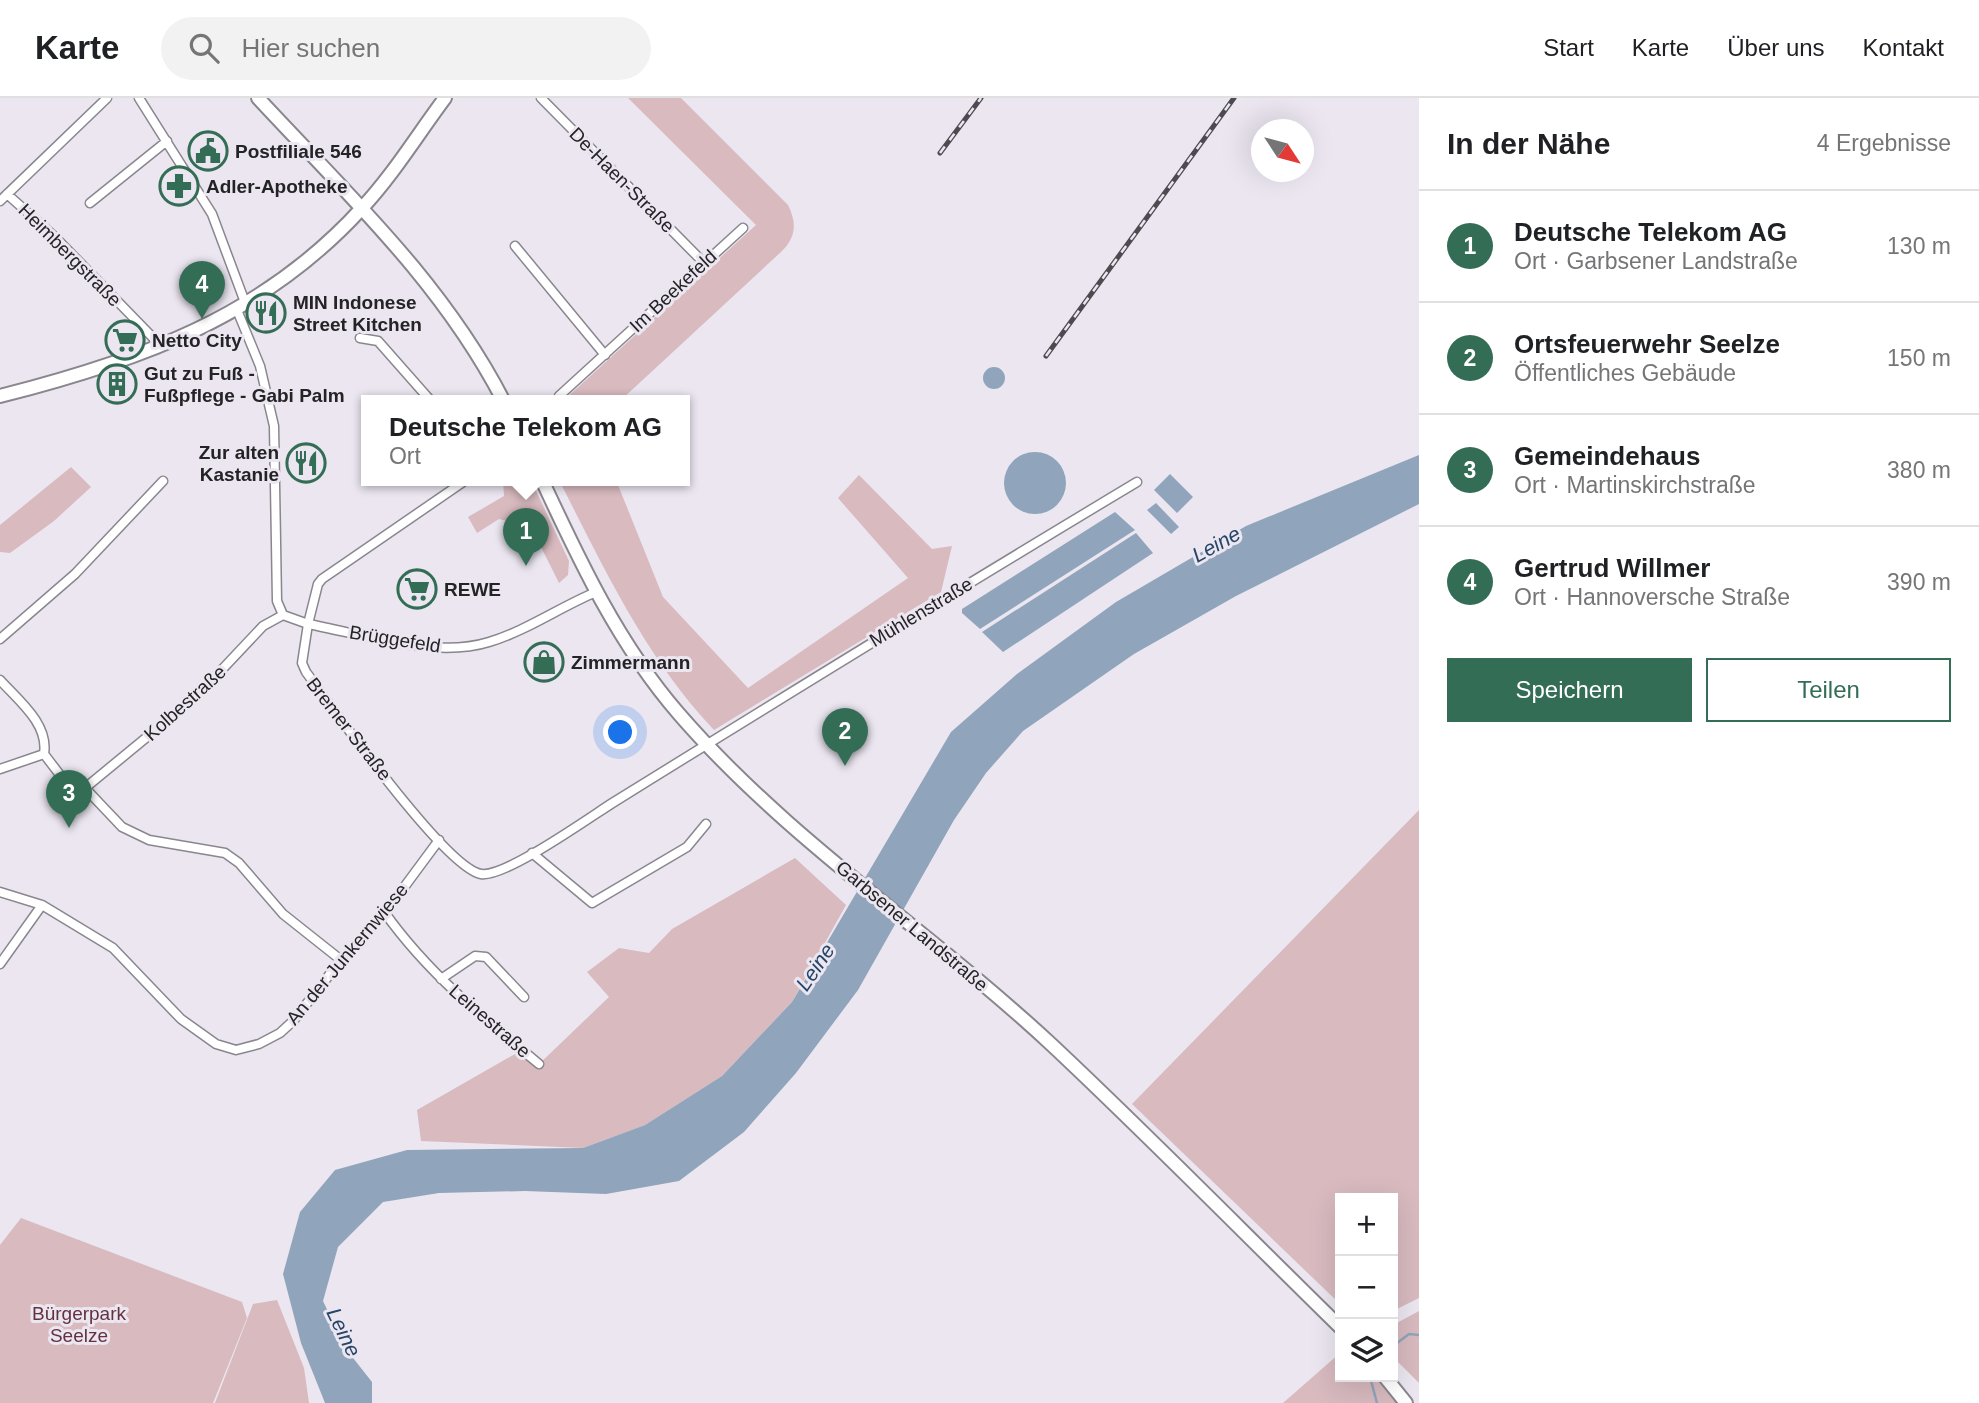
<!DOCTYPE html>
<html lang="de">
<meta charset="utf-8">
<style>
:root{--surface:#fff;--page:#f2f2f2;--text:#202124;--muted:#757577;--line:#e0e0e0;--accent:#346d56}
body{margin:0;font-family:Helvetica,sans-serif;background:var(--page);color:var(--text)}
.controls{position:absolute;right:21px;bottom:21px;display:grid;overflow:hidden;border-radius:0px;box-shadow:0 7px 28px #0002}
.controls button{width:63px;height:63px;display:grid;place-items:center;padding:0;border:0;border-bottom:2px solid var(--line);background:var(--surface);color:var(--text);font:35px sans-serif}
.compass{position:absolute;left:1251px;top:21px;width:63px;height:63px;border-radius:50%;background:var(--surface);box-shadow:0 7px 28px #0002;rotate:126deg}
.you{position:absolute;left:621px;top:635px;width:24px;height:24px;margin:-18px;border:5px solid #fff;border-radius:50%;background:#1a73e8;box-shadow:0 0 0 10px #1a73e833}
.badge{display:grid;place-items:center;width:46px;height:46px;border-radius:50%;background:var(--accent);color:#fff;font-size:23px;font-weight:700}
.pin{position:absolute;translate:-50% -58px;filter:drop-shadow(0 2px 4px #0008)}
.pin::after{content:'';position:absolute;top:37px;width:24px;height:21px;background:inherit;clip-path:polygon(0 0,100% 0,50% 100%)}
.popup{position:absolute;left:361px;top:297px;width:329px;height:91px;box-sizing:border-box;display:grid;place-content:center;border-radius:0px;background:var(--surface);filter:drop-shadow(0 2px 5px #0005);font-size:23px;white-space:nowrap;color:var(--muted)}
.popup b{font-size:26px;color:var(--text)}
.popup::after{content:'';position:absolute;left:50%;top:100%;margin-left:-14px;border:14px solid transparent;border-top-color:var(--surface)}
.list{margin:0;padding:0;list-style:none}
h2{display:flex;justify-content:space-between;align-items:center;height:91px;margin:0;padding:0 28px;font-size:30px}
h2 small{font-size:23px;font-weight:400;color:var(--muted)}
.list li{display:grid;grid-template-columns:46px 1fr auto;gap:21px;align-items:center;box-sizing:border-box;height:112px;padding:0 28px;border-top:2px solid var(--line)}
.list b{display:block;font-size:26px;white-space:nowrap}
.list p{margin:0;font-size:23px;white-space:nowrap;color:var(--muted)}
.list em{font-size:23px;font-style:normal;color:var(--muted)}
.actions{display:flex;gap:14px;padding:21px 28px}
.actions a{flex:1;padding:16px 0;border:2px solid var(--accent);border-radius:0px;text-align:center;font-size:24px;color:var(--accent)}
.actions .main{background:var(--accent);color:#fff}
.icon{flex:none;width:38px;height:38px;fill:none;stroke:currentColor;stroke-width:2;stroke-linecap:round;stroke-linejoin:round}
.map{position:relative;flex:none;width:1419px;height:1305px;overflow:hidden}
header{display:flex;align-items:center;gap:42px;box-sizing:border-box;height:98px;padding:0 35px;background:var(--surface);border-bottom:2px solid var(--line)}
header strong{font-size:33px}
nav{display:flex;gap:38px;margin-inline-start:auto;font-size:24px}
.search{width:490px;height:63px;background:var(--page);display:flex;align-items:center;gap:18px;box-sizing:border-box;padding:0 24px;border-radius:38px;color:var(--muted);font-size:26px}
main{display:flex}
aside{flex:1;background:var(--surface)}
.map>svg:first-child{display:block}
.green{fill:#d8babf}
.water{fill:#90a5bb}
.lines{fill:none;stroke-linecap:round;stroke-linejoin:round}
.stream{stroke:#90a5bb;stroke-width:2.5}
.street-casing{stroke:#8a868e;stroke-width:11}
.secondary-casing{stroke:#8a868e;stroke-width:16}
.street{stroke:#fff;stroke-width:8}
.secondary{stroke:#fff;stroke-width:12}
.rail-casing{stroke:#4d4b50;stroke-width:5}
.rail{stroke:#ebe6f0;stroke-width:2.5;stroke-dasharray:8;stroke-linecap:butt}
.labels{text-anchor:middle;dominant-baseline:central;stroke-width:6;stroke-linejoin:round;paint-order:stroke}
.poi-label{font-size:19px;font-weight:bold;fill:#242326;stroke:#ebe6f0;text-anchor:start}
.street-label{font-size:19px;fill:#242326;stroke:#ebe6f0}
.park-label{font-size:19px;fill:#62323e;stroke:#ebe6f0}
.water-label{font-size:21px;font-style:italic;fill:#254668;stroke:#ebe6f0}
</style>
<header>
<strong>Karte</strong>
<div class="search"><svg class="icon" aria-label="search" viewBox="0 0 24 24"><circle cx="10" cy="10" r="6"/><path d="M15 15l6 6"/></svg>Hier suchen</div>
<nav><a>Start</a><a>Karte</a><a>Über uns</a><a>Kontakt</a></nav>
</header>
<main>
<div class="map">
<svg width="1419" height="1305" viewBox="0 0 1419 1305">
<rect width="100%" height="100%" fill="#ebe6f0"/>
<!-- green -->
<path class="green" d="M628 0H681L788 107C797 125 796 139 782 153L621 302H564L756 127Z
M71 369 91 389 54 423 10 455 0 454V427Z
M859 377 932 451 952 448 941 494 714 632C645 559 604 470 559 382H616L663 499 748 590 908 480 838 400Z
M503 382H531L569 463 568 477 559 485 531 429 499 421 477 435 468 419 504 398Z
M1419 712V1200L1393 1213V1100H1340V1206L1132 1006Z
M795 760 846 807 792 904 722 978 645 1027 583 1050 421 1043 417 1012 515 956 537 968 609 899 587 874 619 850 649 855 672 831Z
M21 1120 242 1204 247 1220 213 1305H0V1147Z
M277 1202 304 1270 309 1305H215L253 1206Z
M1419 1213V1285L1393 1259V1227Z
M1340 1255V1279H1378L1399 1305H1283Z"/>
<!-- water -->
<path class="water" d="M983 280a11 11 0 1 1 22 0a11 11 0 1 1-22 0Z
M1004 385a31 31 0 1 1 62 0a31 31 0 1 1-62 0Z
M1419 357V406L1236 498 1134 556 1023 633 986 675 954 722 858 892 796 975 744 1034 679 1083 606 1096 525 1093 439 1095 383 1104 338 1149 323 1203 346 1251 372 1284V1305H325L301 1245 283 1176 300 1114 335 1072 407 1052 583 1050 645 1027 722 978 792 904 951 634 1017 576 1116 504 1246 428Z
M1170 376 1193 399 1177 415 1154 392Z
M1156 405 1179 429 1171 436 1147 412Z
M1115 414 1135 432 980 531 962 515V511Z
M1136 435 1153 455 1003 554 982 534Z"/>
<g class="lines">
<!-- stream -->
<path class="stream" d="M1393 1248 1409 1236 1419 1237
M1370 1279 1377 1305"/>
<!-- street casing -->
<g class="street-casing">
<path id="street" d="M139 0 212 116 246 207
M541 0 703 164
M7 96 55 139 161 248
M0 103 107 0
M90 105 167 43
M515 148 605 257
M237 212 260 268 274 328 277 503 283 517 308 526 302 565 306 574C333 610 445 770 481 776 505 780 590 719 614 704 788 596 962 489 1137 384
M360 240 378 243 430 302
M559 298 743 130
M466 382 322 481 318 486 308 526C362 536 435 561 489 544 526 533 560 509 596 494
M0 541 75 476 163 383
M0 582C19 603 49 626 44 656
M44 656 70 690H85L122 729 149 742 225 755 239 765 283 816 341 862
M0 671 44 656
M85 690 198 597 263 528 283 517
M532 755 592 805 687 749 706 726
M0 794 42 807 113 850 181 921 216 946 236 952 259 946 280 935 293 923 341 862 385 815 439 742
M385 815C427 874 483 920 539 966
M0 866 42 807
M441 881 475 858 486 859 524 899"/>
</g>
<!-- secondary casing -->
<g class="secondary-casing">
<path id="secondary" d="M258 0C347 96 442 184 503 302
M0 298C139 263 263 219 362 110 393 77 418 36 445 0
M542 382C580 464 619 547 679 616 788 742 932 835 1053 948 1151 1040 1245 1136 1340 1229
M1385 1279 1406 1305"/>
</g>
<!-- street -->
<use href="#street" class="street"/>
<!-- secondary -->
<use href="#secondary" class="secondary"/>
<!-- rail casing -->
<g class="rail-casing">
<path id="rail" d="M940 55 981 0
M1046 258 1234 0"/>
</g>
<!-- rail -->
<use href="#rail" class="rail"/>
</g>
<!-- icons -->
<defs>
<g id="civic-ring" transform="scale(2.0125)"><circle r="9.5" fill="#ebe6f0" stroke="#346d56" stroke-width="1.5"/><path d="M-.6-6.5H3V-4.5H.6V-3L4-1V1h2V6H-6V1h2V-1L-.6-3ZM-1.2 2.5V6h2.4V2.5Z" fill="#346d56"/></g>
<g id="pharmacy-ring" transform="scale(2.0125)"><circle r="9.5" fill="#ebe6f0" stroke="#346d56" stroke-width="1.5"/><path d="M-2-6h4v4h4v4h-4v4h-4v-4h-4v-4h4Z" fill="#346d56"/></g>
<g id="restaurant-ring" transform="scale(2.0125)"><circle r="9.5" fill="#ebe6f0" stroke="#346d56" stroke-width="1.5"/><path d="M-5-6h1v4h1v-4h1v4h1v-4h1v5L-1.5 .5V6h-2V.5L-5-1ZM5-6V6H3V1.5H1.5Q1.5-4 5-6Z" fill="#346d56"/></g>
<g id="supermarket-ring" transform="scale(2.0125)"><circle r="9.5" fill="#ebe6f0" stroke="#346d56" stroke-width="1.5"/><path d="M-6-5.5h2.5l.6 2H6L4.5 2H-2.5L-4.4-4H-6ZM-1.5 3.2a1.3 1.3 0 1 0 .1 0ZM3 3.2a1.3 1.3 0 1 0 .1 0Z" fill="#346d56"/></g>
<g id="building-ring" transform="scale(2.0125)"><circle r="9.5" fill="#ebe6f0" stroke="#346d56" stroke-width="1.5"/><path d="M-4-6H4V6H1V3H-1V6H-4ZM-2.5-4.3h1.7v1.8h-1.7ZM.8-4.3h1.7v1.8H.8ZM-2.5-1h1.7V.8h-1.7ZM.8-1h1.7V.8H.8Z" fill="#346d56"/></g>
<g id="shop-ring" transform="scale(2.0125)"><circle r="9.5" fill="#ebe6f0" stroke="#346d56" stroke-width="1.5"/><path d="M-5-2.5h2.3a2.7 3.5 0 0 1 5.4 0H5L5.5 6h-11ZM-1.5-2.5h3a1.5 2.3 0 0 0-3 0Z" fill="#346d56"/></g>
</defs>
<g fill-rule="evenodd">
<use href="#civic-ring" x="208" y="53"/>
<use href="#pharmacy-ring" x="179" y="88"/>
<use href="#restaurant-ring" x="266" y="215"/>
<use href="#supermarket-ring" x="125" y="242"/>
<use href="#building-ring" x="117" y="286"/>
<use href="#restaurant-ring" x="306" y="365"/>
<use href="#supermarket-ring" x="417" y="491"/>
<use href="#shop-ring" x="544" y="564"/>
</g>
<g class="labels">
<!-- poi labels -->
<g class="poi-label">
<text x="235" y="53">Postfiliale 546</text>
<text x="206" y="88">Adler-Apotheke</text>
<text x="293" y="204">MIN Indonese<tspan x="293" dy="22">Street Kitchen</tspan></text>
<text x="152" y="242">Netto City</text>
<text x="144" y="275">Gut zu Fuß -<tspan x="144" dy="22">Fußpflege - Gabi Palm</tspan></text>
<text x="279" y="354" text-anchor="end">Zur alten<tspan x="279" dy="22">Kastanie</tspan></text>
<text x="444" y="491">REWE</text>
<text x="571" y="564">Zimmermann</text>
</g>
<!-- street labels -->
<g class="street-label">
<text transform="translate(622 82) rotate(45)">De-Haen-Straße</text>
<text transform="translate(70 157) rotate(45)">Heimbergstraße</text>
<text transform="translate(673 193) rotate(-43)">Im Beekefeld</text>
<text transform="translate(921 514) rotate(-31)">Mühlenstraße</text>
<text transform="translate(395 541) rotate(9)">Brüggefeld</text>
<text transform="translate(185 605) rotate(-42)">Kolbestraße</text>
<text transform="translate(349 631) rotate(52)">Bremer Straße</text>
<text transform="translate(912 828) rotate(40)">Garbsener Landstraße</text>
<text transform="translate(347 856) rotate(-50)">An der Junkernwiese</text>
<text transform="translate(490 923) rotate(41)">Leinestraße</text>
</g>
<!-- park labels -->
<g class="park-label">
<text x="79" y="1215">Bürgerpark<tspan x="79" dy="22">Seelze</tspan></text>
</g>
<!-- water labels -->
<g class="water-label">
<text transform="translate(1216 446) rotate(-29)">Leine</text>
<text transform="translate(815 869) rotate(-56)">Leine</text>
<text transform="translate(344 1234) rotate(64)">Leine</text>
</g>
</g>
</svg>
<div class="controls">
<button>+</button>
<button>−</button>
<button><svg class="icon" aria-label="layers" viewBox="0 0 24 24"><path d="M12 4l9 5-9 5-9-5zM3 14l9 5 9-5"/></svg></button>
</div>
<svg class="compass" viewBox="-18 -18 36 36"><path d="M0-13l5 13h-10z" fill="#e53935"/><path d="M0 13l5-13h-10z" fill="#757577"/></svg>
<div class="you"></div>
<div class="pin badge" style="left:526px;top:468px">1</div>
<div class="popup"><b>Deutsche Telekom AG</b>Ort</div>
<div class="pin badge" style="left:845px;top:668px">2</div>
<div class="pin badge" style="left:69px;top:730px">3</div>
<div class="pin badge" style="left:202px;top:221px">4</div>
</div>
<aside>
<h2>In der Nähe<small>4 Ergebnisse</small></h2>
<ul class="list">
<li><span class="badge">1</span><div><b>Deutsche Telekom AG</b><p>Ort · Garbsener Landstraße</p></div><em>130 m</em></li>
<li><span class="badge">2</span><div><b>Ortsfeuerwehr Seelze</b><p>Öffentliches Gebäude</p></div><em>150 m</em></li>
<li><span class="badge">3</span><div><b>Gemeindehaus</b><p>Ort · Martinskirchstraße</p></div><em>380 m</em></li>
<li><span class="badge">4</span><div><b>Gertrud Willmer</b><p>Ort · Hannoversche Straße</p></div><em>390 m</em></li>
</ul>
<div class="actions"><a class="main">Speichern</a><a>Teilen</a></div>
</aside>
</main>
